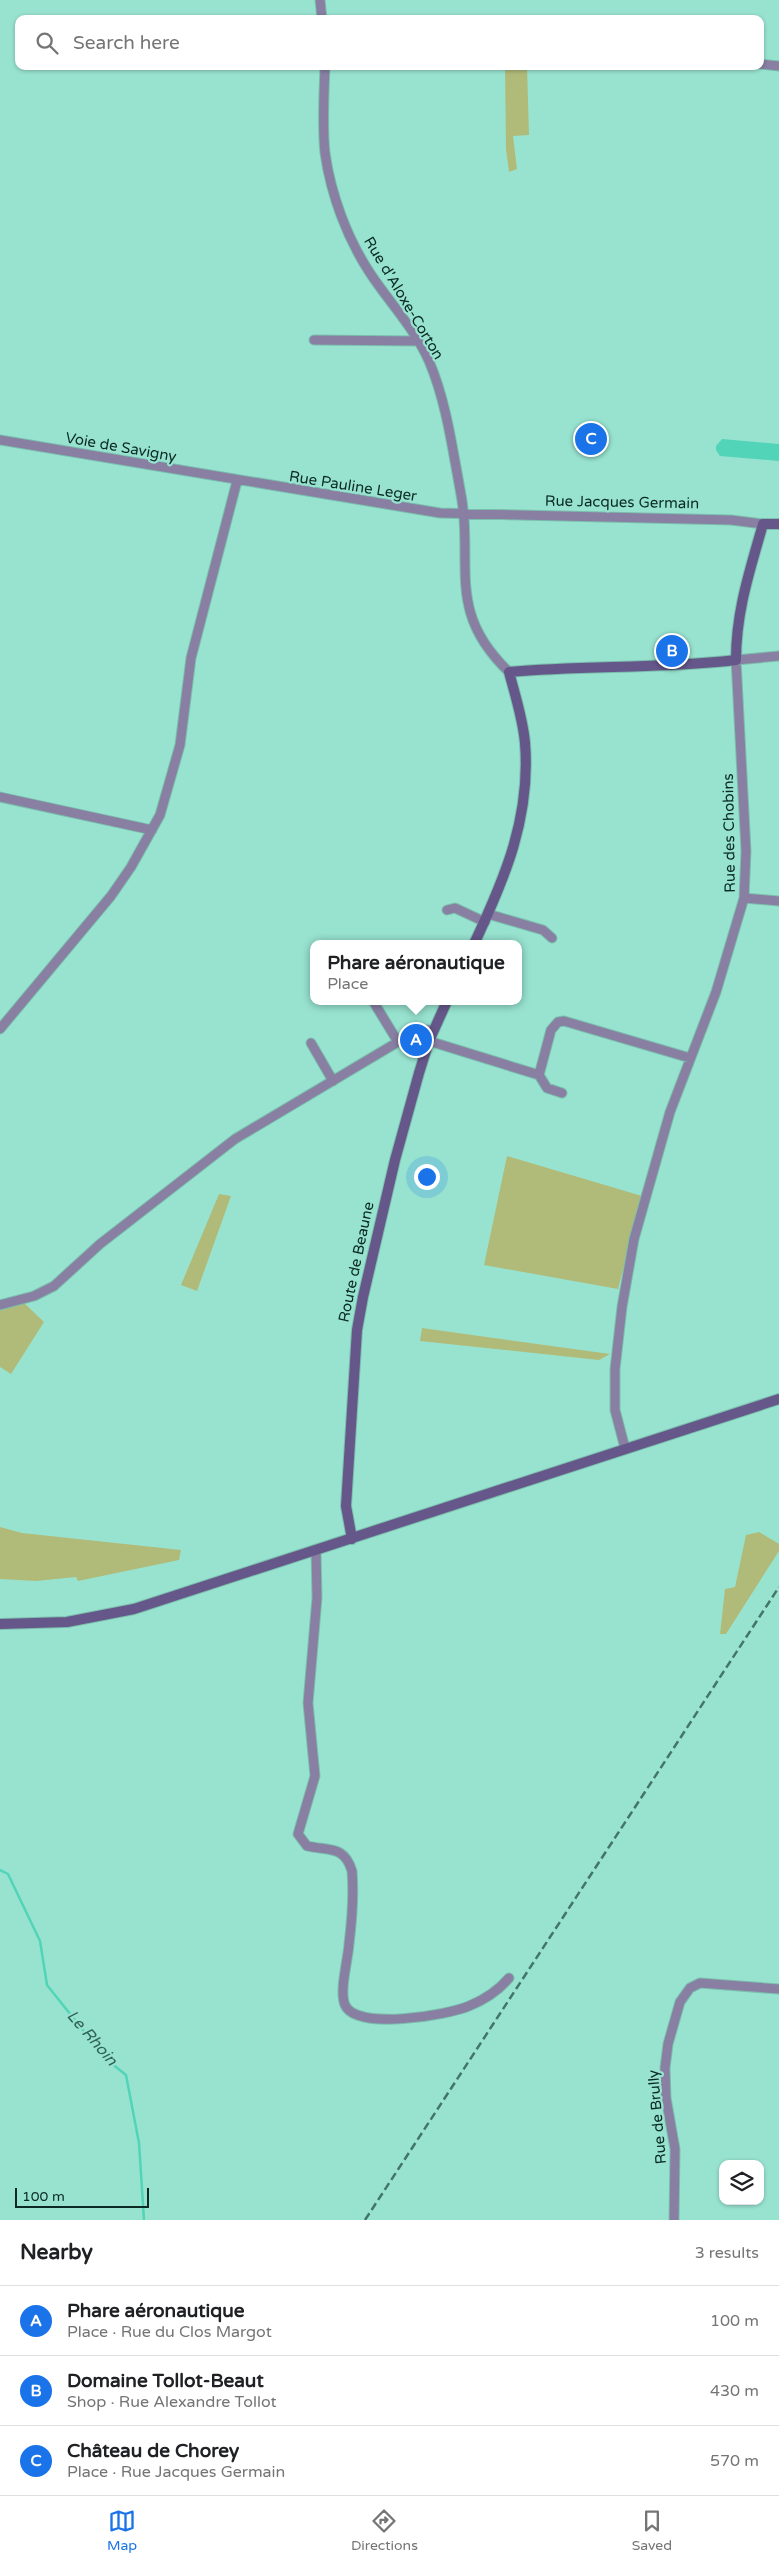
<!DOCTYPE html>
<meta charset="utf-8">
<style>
:root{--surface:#fff;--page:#f6f6f6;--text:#202124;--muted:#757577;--line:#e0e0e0;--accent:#1a73e8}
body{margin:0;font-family:"Varela Round",sans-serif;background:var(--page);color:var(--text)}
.controls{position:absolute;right:15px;bottom:15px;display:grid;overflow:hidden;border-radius:10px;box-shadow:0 1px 4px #0004}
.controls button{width:45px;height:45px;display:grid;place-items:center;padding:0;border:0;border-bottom:1px solid var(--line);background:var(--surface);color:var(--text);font:25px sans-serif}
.scale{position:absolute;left:15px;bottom:12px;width:134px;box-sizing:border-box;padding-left:5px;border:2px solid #0a2a23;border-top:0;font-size:14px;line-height:18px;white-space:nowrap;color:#0a2a23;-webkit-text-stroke:4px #98e3d0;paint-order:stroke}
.you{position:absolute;left:426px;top:1176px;width:18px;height:18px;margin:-12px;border:4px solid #fff;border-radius:50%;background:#1a73e8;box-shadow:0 0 0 8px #1a73e833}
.badge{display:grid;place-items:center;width:32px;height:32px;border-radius:50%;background:var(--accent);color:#fff;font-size:16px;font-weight:700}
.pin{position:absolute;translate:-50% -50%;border:2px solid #fff;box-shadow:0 1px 5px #0006}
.popup{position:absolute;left:310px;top:940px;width:212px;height:65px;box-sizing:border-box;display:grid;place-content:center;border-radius:10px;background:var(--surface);filter:drop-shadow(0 1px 4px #0005);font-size:16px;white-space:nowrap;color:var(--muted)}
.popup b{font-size:19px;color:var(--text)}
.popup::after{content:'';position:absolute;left:50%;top:100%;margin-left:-10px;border:10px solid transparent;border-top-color:var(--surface)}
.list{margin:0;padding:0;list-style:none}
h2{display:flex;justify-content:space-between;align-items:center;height:65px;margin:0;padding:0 20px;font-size:21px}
h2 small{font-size:16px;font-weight:400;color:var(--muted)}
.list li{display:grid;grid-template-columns:32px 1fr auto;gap:15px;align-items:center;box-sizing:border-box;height:70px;padding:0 20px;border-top:1px solid var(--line)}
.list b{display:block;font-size:19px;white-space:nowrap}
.list p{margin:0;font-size:16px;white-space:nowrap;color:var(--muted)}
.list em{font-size:16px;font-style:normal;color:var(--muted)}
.icon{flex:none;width:28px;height:28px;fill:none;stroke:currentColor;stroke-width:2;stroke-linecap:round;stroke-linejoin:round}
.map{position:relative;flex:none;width:779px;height:2220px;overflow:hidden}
.search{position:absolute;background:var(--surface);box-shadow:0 1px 4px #0004;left:15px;right:15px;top:15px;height:55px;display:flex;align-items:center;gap:12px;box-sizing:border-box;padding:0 18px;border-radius:10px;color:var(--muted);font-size:19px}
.sheet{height:275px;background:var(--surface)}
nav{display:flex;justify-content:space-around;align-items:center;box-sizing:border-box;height:70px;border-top:1px solid var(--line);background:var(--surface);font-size:14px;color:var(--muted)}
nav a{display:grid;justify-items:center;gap:2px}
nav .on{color:var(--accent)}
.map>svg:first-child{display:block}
.green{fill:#b0bb79}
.water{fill:#52d4b8}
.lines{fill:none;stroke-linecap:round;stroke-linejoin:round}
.stream{stroke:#52d4b8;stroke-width:2.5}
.street-casing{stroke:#7cbead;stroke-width:11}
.secondary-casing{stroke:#7cbead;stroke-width:12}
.street{stroke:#887fa3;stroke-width:9}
.secondary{stroke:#66578b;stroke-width:10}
.rail{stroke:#437569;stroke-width:2.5;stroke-dasharray:8 4;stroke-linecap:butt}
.labels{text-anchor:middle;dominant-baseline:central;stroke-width:4.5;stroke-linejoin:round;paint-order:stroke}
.street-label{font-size:15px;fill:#0a2a23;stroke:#98e3d0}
.water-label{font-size:16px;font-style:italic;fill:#2d6256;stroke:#98e3d0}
</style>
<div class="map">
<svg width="779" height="2220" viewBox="0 0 779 2220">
<rect width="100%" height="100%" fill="#98e3d0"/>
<!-- green -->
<path class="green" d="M505 66H527L529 135 513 136 517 169 509 172 506 149Z
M507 1156 642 1196 618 1289 484 1265Z
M219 1194 231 1196 197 1291 181 1285Z
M24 1303 44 1322 11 1374 0 1367V1308Z
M422 1328 610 1354 599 1360 420 1341Z
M0 1527 22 1533 181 1550 179 1560 78 1581 76 1577 36 1581 0 1579Z
M759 1532 779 1544V1551L726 1634H720L725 1589 735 1587 746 1535Z"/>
<!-- water -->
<path class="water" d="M722 439 779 444V461L720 456 716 450V446Z"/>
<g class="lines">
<!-- stream -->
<path class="stream" d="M0 1870 8 1874 40 1941 47 1985 106 2059 126 2075 139 2143 144 2220"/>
<!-- street casing -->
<g class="street-casing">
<path id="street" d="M320 0 322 19
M760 64 779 66
M325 66C324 95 322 125 325 153 331 195 347 238 370 273 389 302 415 329 429 361 446 401 452 446 460 489 475 564 444 610 509 672
M314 340 418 341
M0 440 440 513 731 520 763 524
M0 797 152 830
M744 898 779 901
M447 910 455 908 485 922
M488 914 543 930 552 938
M373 1001 398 1042
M0 1029 111 896 131 867 160 815 180 745 191 658 237 481
M429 1041 539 1075 551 1030 558 1022 564 1021 690 1058
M311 1043 333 1081
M539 1075 547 1088 562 1093
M0 1305 34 1296 54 1286 100 1244 235 1139 418 1030H433
M625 1448 615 1410V1369L622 1307 634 1239 670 1112 716 992 744 898 746 851 736 660 779 656
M316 1550 317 1598 308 1703 315 1776 298 1834 307 1846C329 1851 344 1845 352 1871 354 1896 352 1920 349 1944 348 1960 339 1991 345 2005 356 2031 448 2015 469 2006 486 1999 498 1991 509 1978
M674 2220 675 2149 666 2098 665 2068 668 2044 680 2002 690 1988 700 1983 779 1989"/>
</g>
<!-- secondary casing -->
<g class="secondary-casing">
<path id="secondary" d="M474 944C505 878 531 817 525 743 523 719 515 695 509 672 584 665 660 669 736 660 736 611 750 570 763 524H779
M352 1539 346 1506 357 1330 363 1297 395 1160 419 1073 429 1041 447 1001
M0 1624 67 1622 134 1609 779 1399"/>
</g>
<!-- street -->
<use href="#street" class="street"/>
<!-- secondary -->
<use href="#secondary" class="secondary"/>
<!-- rail -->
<path class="rail" d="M365 2220 779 1587"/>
</g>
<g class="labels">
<!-- street labels -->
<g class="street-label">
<text transform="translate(404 298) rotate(59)">Rue d'Aloxe-Corton</text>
<text transform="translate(121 447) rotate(10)">Voie de Savigny</text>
<text transform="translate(353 486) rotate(9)">Rue Pauline Leger</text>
<text transform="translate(622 502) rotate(1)">Rue Jacques Germain</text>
<text transform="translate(729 833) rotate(-91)">Rue des Chobins</text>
<text transform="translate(356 1262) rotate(-78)">Route de Beaune</text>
<text transform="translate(657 2117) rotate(-95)">Rue de Brully</text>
</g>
<!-- water labels -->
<g class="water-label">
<text transform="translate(92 2038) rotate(49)">Le Rhoin</text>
</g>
</g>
</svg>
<div class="controls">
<button><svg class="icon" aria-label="layers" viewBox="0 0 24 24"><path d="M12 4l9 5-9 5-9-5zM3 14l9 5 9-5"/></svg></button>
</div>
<div class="scale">100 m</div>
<div class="you"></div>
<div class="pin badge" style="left:416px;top:1040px">A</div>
<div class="popup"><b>Phare aéronautique</b>Place</div>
<div class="pin badge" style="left:672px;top:651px">B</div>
<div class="pin badge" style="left:591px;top:439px">C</div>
<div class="search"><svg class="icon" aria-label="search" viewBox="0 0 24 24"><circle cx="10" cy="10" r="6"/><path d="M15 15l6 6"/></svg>Search here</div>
</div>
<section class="sheet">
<h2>Nearby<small>3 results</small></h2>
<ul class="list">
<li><span class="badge">A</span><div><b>Phare aéronautique</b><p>Place · Rue du Clos Margot</p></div><em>100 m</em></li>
<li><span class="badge">B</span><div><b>Domaine Tollot-Beaut</b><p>Shop · Rue Alexandre Tollot</p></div><em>430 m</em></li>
<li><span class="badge">C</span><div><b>Château de Chorey</b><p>Place · Rue Jacques Germain</p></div><em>570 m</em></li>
</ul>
</section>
<nav>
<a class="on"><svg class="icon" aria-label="map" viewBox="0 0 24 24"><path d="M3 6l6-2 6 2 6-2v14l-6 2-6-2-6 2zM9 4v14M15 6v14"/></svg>Map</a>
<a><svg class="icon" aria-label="directions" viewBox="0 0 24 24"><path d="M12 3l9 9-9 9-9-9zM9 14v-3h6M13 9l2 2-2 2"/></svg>Directions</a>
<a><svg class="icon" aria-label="saved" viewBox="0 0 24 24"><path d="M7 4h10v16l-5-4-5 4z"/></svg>Saved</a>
</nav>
